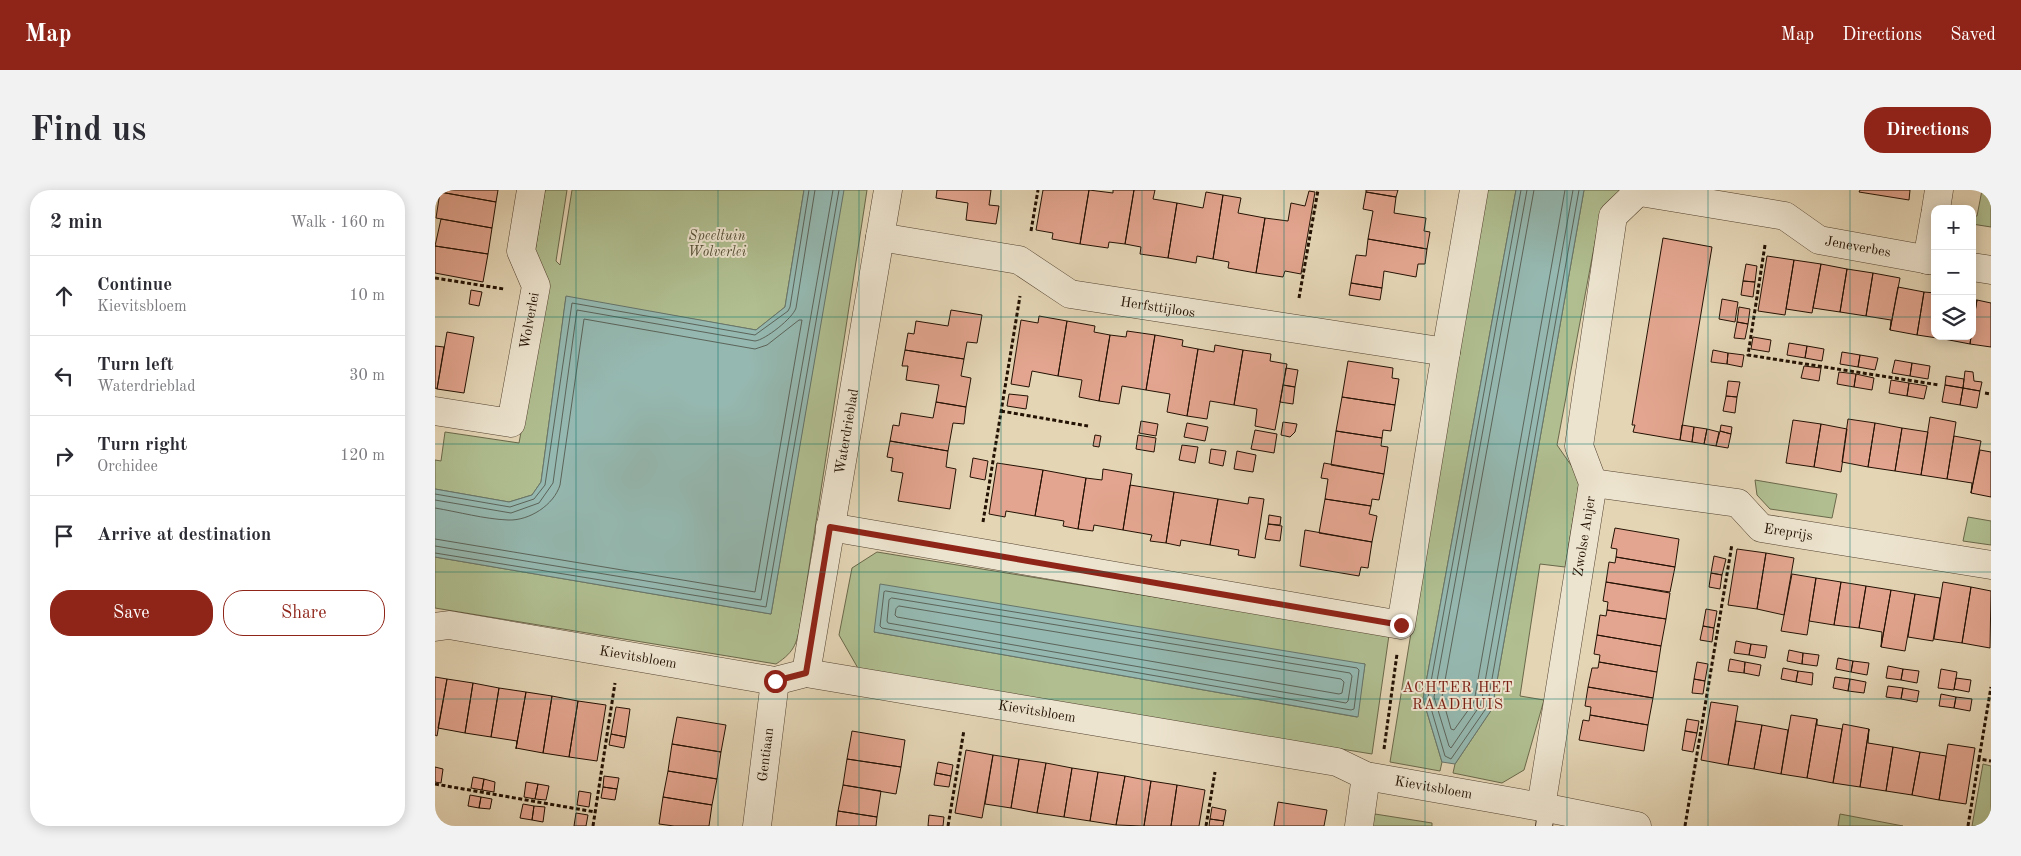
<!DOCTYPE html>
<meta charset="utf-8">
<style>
:root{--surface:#fff;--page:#f2f2f3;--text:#2b2b33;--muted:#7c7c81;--line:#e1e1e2;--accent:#8f2418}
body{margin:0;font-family:"Old Standard TT",serif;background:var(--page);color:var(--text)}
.controls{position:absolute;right:15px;top:15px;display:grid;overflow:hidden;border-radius:10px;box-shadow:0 2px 12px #0003}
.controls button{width:45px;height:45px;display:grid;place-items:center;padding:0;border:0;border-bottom:1px solid var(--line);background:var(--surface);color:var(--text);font:25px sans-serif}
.stop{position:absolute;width:15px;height:15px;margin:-11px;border:4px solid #8f2418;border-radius:50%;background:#fff}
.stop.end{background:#8f2418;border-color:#fff;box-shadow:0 1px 5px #0008}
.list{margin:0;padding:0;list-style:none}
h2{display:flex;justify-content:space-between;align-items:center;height:65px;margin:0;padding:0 20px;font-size:21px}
h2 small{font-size:16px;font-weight:400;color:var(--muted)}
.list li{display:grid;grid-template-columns:32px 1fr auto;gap:15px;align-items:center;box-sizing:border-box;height:80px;padding:0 20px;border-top:1px solid var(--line)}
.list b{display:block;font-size:19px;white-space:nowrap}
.list p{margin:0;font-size:16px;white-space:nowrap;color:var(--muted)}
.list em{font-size:16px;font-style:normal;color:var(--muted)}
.actions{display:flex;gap:10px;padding:15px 20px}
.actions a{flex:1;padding:11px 0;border:1px solid var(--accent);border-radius:20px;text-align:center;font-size:18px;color:var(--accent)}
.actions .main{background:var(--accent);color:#fff}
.icon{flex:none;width:28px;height:28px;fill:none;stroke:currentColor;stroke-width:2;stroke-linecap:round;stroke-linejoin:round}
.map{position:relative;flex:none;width:1556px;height:636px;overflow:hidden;border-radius:20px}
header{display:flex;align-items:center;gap:30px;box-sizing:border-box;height:70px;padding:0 25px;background:var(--accent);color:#fff}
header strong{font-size:24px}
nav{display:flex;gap:28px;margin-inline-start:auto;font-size:18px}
.intro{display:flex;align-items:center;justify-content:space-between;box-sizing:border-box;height:120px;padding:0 30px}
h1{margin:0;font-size:35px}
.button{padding:12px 22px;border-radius:20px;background:var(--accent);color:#fff;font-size:18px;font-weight:700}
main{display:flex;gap:30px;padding:0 30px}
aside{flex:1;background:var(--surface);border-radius:20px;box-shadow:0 2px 12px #0003}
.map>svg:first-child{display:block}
.green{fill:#b0be90;stroke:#6a684a;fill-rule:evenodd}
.water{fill:#95b8b0;stroke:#67756b}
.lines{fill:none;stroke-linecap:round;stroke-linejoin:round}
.shore{stroke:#5c645a;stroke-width:1}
.building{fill:#e3a58f;stroke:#231103}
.service-casing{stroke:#534230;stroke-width:18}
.minor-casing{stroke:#534230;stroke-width:29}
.path{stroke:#231103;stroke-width:3;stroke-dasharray:4 2.5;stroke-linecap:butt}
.service{stroke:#ede4cf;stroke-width:16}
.minor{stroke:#ede4cf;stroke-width:28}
.route{stroke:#8f2418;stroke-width:6}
.grid{fill:none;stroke:#0f766e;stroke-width:1;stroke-opacity:0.55}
.labels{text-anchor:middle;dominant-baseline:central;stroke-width:4;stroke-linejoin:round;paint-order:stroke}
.park-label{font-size:14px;font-style:italic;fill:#544e34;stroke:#ede4cf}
.street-label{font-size:14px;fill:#231103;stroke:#ede4cf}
.neighbourhood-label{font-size:15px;letter-spacing:1px;fill:#7a1f14;stroke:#ede4cf}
</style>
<header>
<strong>Map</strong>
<nav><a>Map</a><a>Directions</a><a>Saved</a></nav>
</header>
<div class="intro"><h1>Find us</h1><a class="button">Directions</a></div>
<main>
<aside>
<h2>2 min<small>Walk · 160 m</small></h2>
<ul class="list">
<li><svg class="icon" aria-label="ahead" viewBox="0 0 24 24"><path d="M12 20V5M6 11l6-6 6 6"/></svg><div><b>Continue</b><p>Kievitsbloem</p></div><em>10 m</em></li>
<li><svg class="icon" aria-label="left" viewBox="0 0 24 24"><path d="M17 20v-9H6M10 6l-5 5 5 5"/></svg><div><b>Turn left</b><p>Waterdrieblad</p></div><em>30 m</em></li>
<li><svg class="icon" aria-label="right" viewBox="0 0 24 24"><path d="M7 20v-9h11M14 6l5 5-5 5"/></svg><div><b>Turn right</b><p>Orchidee</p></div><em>120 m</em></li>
<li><svg class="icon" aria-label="arrive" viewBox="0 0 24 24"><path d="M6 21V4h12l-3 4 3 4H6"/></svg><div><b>Arrive at destination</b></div></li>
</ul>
<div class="actions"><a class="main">Save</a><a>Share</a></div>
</aside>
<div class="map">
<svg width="1556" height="636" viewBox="0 0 1556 636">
<rect width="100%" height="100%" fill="#e4d5b5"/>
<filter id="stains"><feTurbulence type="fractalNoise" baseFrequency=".004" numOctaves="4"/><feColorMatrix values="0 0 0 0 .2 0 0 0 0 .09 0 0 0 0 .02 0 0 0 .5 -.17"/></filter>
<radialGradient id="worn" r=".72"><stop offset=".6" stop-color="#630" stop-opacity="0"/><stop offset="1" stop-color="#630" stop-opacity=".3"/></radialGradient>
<!-- green -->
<path class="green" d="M110 0H132L121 71 125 75 137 0H369L350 117 321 140 131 107 106 292 97 305 74 312 0 299V270L6 271 10 242 84 253 112 103 100 62Z
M408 0H432L366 430C362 452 361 461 341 474L0 418V367L336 424Z
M1048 0H1081L988 509 1007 572 1005 581 955 572Z
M1149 0H1189L1166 20 1122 255 1145 288 1130 377 1105 374 1085 506 1109 510 1089 580 1067 593 1018 583 1020 574 1057 519Z
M1547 0H1556V37L1537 34V26H1542Z
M1320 290 1402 304 1397 328 1335 319 1322 305Z
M1533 327 1556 331V355L1528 351Z
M442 362 954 445 937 564 424 480 404 445 417 378ZM439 442 930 474 922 527Z
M1548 574 1556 576V623L1554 636H1537Z
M940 624 997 633V636H937Z
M1405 624 1468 636H1403Z"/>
<!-- water -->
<path class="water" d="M369 0H409L336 424 0 367V299L74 312 97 305 106 292 131 106 321 140 350 117Z
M1081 0H1149L1057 519 1020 574 1007 572 988 509Z
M445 394 930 474 923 527 439 442Z"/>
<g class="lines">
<!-- shore -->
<path class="shore" d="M1086 0 993 508 1010 566 1016 569 1052 517 1144 0
M1092 0 999 507 1014 556 1016 558 1046 514 1138 0
M1099 0 1007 507 1016 539 1019 540 1039 512 1130 0
M0 304 75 317 99 309 110 295 137 113 320 145 353 121 355 117 374 0
M0 310 76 323 104 313 118 293 142 120 320 151C330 150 358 128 361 118L380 0
M0 318C24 322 49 329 73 330 94 331 119 315 125 295L149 129 320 159 332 155 364 130H367L320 402 0 349
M0 356 326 410 398 0
M0 363 331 417 404 0
M451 401 922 478 924 480 919 519 916 520 447 438 445 436 449 402Z
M457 408 915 483 917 486 913 511 911 513 453 433 452 431 454 410Z
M464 416 906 489 909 492 907 503 904 504 462 427 460 425 461 419Z"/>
</g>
<!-- building -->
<path class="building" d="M6 0H63L61 12 5 2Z
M502 0H556L554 15 564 16 561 34 531 30 533 13 501 8Z
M608 0H654L645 54 617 49 618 43 601 40Z
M654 0 678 3V0H699L690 54 674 52 673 58 645 54Z
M699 0H720L718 9 742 13 733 68 705 64 706 57 690 54Z
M931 0H963L961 7 931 2Z
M1425 0H1475L1474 10 1424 2Z
M874 1 880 2 866 84 850 81 848 87 821 83 830 28 853 31 856 13 870 16Z
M5 2 61 12 57 38 1 28Z
M771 2 788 5 778 69 762 66 761 73 733 68 742 13 768 18Z
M931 2 961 7 959 23 991 28 989 41 995 42 992 59 933 49 938 21 928 19Z
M788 5 806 8 803 23 830 28 821 83 793 78 794 72 778 69Z
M6 29 57 38 53 64 0 56Z
M1228 48 1277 57 1245 250 1198 242 1200 235H1197Z
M933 49 992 59 990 74H983L981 87 949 81 947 98 916 93 921 65 931 66Z
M0 56 53 64 48 92 0 83Z
M1332 66 1359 70 1350 125 1323 121Z
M1359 70 1386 74 1377 123 1351 119Z
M1311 74 1322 76 1320 92 1308 91Z
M1386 74 1412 79 1405 122 1378 118Z
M1412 79 1438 83 1431 126 1405 122Z
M1438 83 1465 88 1455 140 1456 130 1431 126Z
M1308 91 1320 92 1318 107 1306 105Z
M916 93 947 98 945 110 914 105Z
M1463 97 1489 102 1482 145 1455 140Z
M36 100 47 102 44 116 34 114Z
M1489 102 1500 103V146H1509V149L1482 145Z
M1287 109 1303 112 1300 132 1284 129Z
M1537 110H1542L1537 138Z
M1542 110 1556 113V157L1535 154Z
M1304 117 1315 119 1313 134 1302 132Z
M516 120 547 125 542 153 532 152 529 169 470 160 473 143 479 144 481 131 513 136Z
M604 126 632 131 623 186 597 181 594 197 576 194 586 130 603 133Z
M632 131 660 136 659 142 675 145 664 211 644 207 647 190 623 186Z
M1302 132 1313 134 1310 149 1299 148Z
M692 141 720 145 711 200 687 196 684 214 664 211 675 145 691 147Z
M12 142 39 147 29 203 2 199Z
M720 145 748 150 747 156 763 159 752 226 732 222 735 204 711 200Z
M1509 146H1536L1535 154 1509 149Z
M1318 147 1336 150 1334 162 1316 159Z
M1354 153 1372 156 1370 168 1352 165Z
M780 155 808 160 799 215 775 211 772 229 752 226 763 159 779 162Z
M0 156 9 157 2 199 0 198Z
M1372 156 1389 159 1387 171 1370 168Z
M470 160 529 169 526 186 536 188 531 217 501 212 504 195 471 190 473 176H467Z
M808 160 836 164 835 171 852 174 840 240 820 236 822 219 799 215Z
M1278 160 1293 163 1292 174 1276 172Z
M1407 162 1425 165 1423 177 1405 174Z
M1293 163 1309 165 1307 177 1292 174Z
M1425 165 1443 168 1440 180 1423 177Z
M1460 170 1477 173 1475 186 1457 183Z
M913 171 958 178 957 188 964 189 960 215 907 207Z
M1477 173 1495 176 1493 189 1475 186Z
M1369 176 1386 178 1384 191 1366 188Z
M851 178 863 180 860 197 848 195Z
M1530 181 1538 182 1539 191 1547 192 1545 201 1528 198Z
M1404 182 1421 184 1419 197 1402 194Z
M1421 184 1439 188 1437 200 1419 197Z
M1511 186 1529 189 1528 198 1510 195Z
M1456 190 1474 193 1472 206 1454 203Z
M1293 191 1305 192 1302 207 1291 206Z
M1474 193 1492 196 1489 209 1472 206Z
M848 195 860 197 858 214 845 212Z
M1510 195 1528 198 1525 215 1507 212Z
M1528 198 1545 201 1542 218 1525 215Z
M574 204 593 206 591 219 572 216Z
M1291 206 1302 207 1300 223 1288 221Z
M907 207 960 215 956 241 948 240 947 248 901 241Z
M501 212 531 217 529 234 518 233 513 261 455 251 458 235 464 236 466 223 498 228Z
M1495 227 1521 232 1512 289 1486 285Z
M1413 229 1440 233 1433 277 1407 272Z
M1358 230 1386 234 1379 277 1351 273Z
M706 231 723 234 721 246 704 243Z
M848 232 862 234 860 242 855 247 846 245Z
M752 233 773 237 770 251 749 247Z
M1440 233 1467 238 1460 281 1433 277Z
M1386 234 1412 239 1406 282 1379 277Z
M1247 235 1259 237 1257 252 1245 250Z
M1286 235 1297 237 1296 244 1285 241Z
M1259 237 1272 239 1269 254 1257 252Z
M1467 238 1493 242 1486 285 1460 281Z
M1272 239 1284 242 1281 256 1269 254Z
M820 240 842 244 839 263 816 259Z
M901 241 947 248 946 256 953 257 949 284 896 275Z
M1285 241 1296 244 1293 258 1281 256Z
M660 245 666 246 664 257 658 256Z
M703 245 721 248 719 262 701 259Z
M1519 246 1546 251 1536 303 1537 293 1512 289Z
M455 251 513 261 511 277 521 279 515 319 463 311 468 283 456 281 458 268 452 267Z
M747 255 763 257 760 273 744 270Z
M776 259 791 261 788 276 774 273Z
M1545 260 1556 262V307L1536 303Z
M802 261 821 265 818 282 799 279Z
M538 268 553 271 550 290 535 287Z
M562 273 608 280 600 326 571 321 570 327 554 324Z
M889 273 949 284 944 310 937 309 936 316 890 309 893 289 886 288Z
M668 279 697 284 688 340 659 335 658 341 643 339 651 288 667 290Z
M608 280 651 288 643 339 628 336 629 331 600 326Z
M695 295 739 302 731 353 715 351 717 345 688 340Z
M739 302 783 309 775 355 746 350 745 356 731 353Z
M814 307 829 309 820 368 803 365 804 360 775 355 783 309 813 314Z
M890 309 936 316 934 324 942 326 937 352 884 343Z
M834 325 846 327 845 335 833 334Z
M833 334 847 336 845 351 830 349Z
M1180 338 1244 349 1240 377 1181 367 1182 359 1176 358Z
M870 340 937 352 933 378 926 377 924 386 865 376Z
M1302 359 1331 363 1322 419 1293 415Z
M1331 363 1359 368 1349 425 1322 419Z
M1279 366 1291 369 1287 385 1276 383Z
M1181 367 1240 377 1235 402 1171 392 1174 372 1180 373Z
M1276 383 1287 385 1285 399 1274 397Z
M1357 384 1381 388 1372 445 1346 441Z
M1381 388 1406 392 1399 435 1374 431Z
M1171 392 1235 403 1231 429 1172 420 1173 412 1168 411Z
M1406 392 1431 396 1424 438 1399 435Z
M1508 392 1536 397 1527 453 1499 449Z
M1431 396 1456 400 1446 457 1447 442 1424 438Z
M1536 397 1556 401 1555 458 1527 453Z
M1456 400 1480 404 1470 461 1446 457Z
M1480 404 1505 408 1498 451 1473 447Z
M1271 419 1282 421 1279 438 1268 436Z
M1172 420 1231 429 1226 456 1162 445 1165 425 1171 426Z
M1268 436 1279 438 1277 452 1265 450Z
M1162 445 1226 456 1222 482 1164 472 1165 465 1159 464Z
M1301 451 1316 454 1314 465 1299 463Z
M1316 454 1332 456 1330 468 1314 465Z
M1354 460 1368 463 1367 474 1352 471Z
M1368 463 1384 465 1382 476 1367 474Z
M1403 468 1418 471 1416 482 1401 479Z
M1295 469 1310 472 1309 483 1293 481Z
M1418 471 1434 473 1432 485 1416 482Z
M1164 472 1222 482 1218 508 1153 497 1157 478H1163Z
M1262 472 1273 474 1270 491 1259 489Z
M1310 472 1326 475 1324 486 1309 483Z
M1453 476 1468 479 1466 490 1451 488Z
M1348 478 1363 481 1361 492 1346 489Z
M1468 479 1484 481 1482 493 1466 490Z
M1506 479 1522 482 1519 500 1503 498Z
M1363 481 1378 483 1377 495 1361 492Z
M0 487 12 489 2 546 0 545Z
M1400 487 1415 489 1413 501 1398 498Z
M1521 488 1536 490 1534 502 1519 499Z
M12 489 38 493 30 543 3 538Z
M1259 489 1270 491 1268 504 1257 503Z
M1415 489 1431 492 1429 503 1413 501Z
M38 493 64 498 56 547 30 543Z
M1453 496 1468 498 1466 509 1451 507Z
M1153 497 1218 508 1213 535 1155 525 1156 517 1150 516Z
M64 498 91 502 81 559 82 551 56 547Z
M1468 498 1484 501 1482 512 1466 509Z
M91 502 117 506 108 563 81 558Z
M1506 504 1521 507 1519 518 1504 516Z
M117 506 143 511 134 567 108 563Z
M1521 507 1537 509 1535 521 1519 518Z
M143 511 171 515 162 571 134 567Z
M1276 512 1303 516 1293 575 1266 570Z
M181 517 195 519 191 547 176 544Z
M1155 525 1213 535 1209 561 1144 550 1148 530 1154 531Z
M1356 525 1382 529 1372 588 1346 584Z
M242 527 291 535 286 562 237 554Z
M1252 529 1264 531 1262 543 1250 541Z
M1382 529V535L1407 539 1398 593 1372 588Z
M1301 531 1327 535 1319 579 1293 575Z
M1408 534 1434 539 1425 597 1398 593Z
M1327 535 1353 540 1346 584 1319 579Z
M1434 539 1433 553 1458 557 1451 601 1425 597Z
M417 541 470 550 466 577 412 569Z
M1250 541 1262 543 1258 562 1247 560Z
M176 544 191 547 189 558 174 555Z
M237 554 286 562 282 589 233 581Z
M1513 554 1540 558 1531 614 1504 610Z
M1458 557 1485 562 1477 605 1451 601Z
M531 560 558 565 547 628 520 623Z
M1485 562 1511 566 1504 610 1477 605Z
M558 565 584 569 576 618 550 614Z
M412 569 466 577 461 604 408 595Z
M584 569 611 573 602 623 576 618Z
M503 572 518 575 516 586 501 583Z
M611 573 637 578 629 627 602 623Z
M0 577 8 579 6 593 0 592Z
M637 578 663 582 655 631 629 627Z
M233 581 282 589 277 615 228 607Z
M663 582 690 586 681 635 655 631Z
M501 583 516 586 514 597 499 595Z
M169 586 184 588 182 599 168 597Z
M690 586 716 591 709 636 681 635Z
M38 587 49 589 47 600 36 598Z
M49 589 60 592 59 602 47 600Z
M716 591 742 595 736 636H709Z
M91 592 103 594 100 609 89 607Z
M103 594 114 596 111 610 100 609Z
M408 595 446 601 442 627 403 621Z
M742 595 770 600 764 636H736Z
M168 597 182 599 180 610 166 608Z
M144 601 156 603 154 617 142 615Z
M35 605 46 607 44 618 33 616Z
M46 607 57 609 55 619 44 618Z
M228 607 277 615 274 636H239L224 634Z
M843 612 892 620 889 636H839Z
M88 614 99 616 97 630 85 628Z
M99 616 110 617 108 632 97 630Z
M777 617 791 620 789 631 775 629Z
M403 621 442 627 441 636H401Z
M141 623 153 625 151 636H139Z
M494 625 509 627 508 636H493Z
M775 629 789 631 788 636H774Z"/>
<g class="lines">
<!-- service casing -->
<g class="service-casing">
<path id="service" d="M1109 636 1112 618"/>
</g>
<!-- minor casing -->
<g class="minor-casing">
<g id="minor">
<path id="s1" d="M1205 2 1350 26 1384 50 1500 71"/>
<path d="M1501 19 1504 0"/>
<path id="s2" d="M445 47 584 70 635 104 1011 162"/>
<path d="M1492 70 1500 25"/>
<path d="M1537 77 1556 80"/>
<path id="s3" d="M0 221 76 233 101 96 86 61 96 0"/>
<path id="s4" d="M1158 293 1303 313 1326 338 1556 375"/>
<path d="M395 337 966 435 1011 162 1039 0"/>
<path id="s5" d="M0 437 14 435 340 491 371 483 902 572 931 586 1112 618 1202 636"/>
<path id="s6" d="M371 483 453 0"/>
<path id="s7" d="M1106 617 1158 293 1144 256 1178 26 1205 0"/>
<path id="s8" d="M322 636 340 491"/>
<path d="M924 636 931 586"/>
</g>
</g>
<!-- path -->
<path class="path" d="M596 41 603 0
M1330 55 1313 165 1504 195
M0 88 69 99
M864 108 883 0
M1550 203 1556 204
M566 221 653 236
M548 332 585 106
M949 559 962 464
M1544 569 1556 497
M0 594 160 622
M158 636 180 493
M513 636 529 540
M771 636 780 582
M1250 636 1297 354
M1533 636 1544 569 1556 571"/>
<!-- service -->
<use href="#service" class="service"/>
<!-- minor -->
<use href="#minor" class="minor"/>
</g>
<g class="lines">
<!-- route -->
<path class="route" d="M340 491 371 483 395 337 966 435"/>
</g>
<!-- grid -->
<path class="grid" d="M141 0V636M283 0V636M424 0V636M566 0V636M707 0V636M849 0V636M990 0V636M1132 0V636M1273 0V636M1415 0V636M0 127H1500M1537 127H1556M0 254H1556M0 382H1556M0 509H1556"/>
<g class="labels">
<!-- park labels -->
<g class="park-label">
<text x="282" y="46">Speeltuin<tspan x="282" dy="16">Wolverlei</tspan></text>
</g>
<!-- street labels -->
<g class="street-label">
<text stroke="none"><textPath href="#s1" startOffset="228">Jeneverbes</textPath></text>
<text stroke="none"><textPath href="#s2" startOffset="291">Herfsttijloos</textPath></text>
<text stroke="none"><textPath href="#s3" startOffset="181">Wolverlei</textPath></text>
<text stroke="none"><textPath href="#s6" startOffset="245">Waterdrieblad</textPath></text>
<text stroke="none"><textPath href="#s4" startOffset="208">Ereprijs</textPath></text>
<text stroke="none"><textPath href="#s7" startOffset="274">Zwolse Anjer</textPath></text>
<text stroke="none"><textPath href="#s5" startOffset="206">Kievitsbloem</textPath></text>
<text stroke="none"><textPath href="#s5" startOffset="611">Kievitsbloem</textPath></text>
<text stroke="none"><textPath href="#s8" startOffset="72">Gentiaan</textPath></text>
<text stroke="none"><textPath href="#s5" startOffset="1016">Kievitsbloem</textPath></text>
</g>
<!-- neighbourhood labels -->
<g class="neighbourhood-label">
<text x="1023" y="498">ACHTER HET<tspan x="1023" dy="17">RAADHUIS</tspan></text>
</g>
</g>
<rect width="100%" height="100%" filter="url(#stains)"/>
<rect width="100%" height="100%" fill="url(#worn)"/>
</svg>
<div class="controls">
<button>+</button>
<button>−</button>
<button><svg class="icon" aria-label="layers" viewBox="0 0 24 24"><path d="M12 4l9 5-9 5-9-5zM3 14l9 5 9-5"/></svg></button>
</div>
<div class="stop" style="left:340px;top:491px"></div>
<div class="stop end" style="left:966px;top:435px"></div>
</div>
</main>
